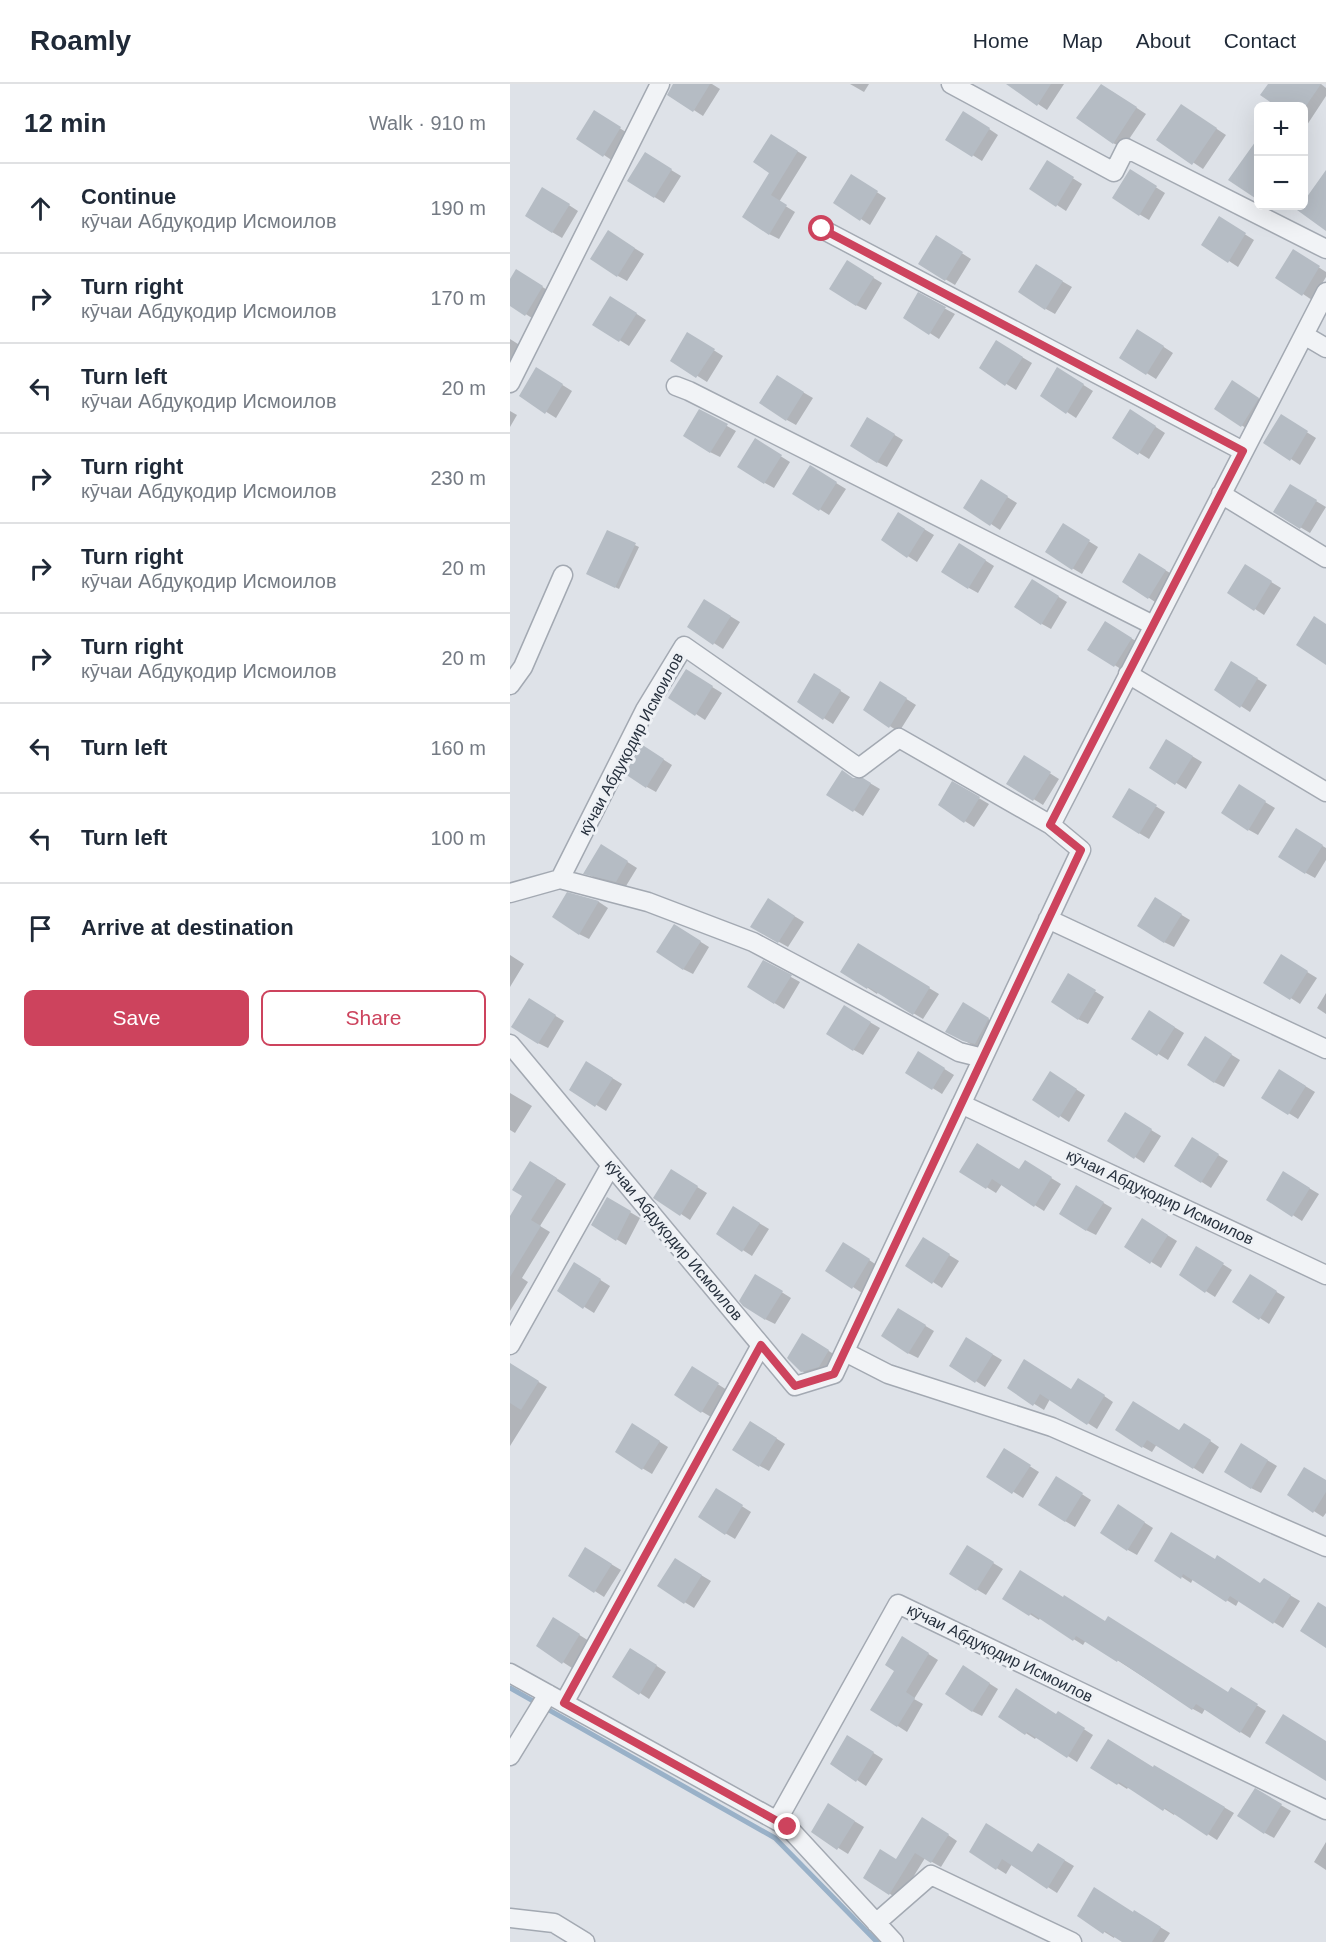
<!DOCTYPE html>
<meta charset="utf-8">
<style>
:root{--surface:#fff;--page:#f2f2f3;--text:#1f2937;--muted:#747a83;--line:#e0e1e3;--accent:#cd435d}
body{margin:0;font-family:Helvetica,sans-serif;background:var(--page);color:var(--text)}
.controls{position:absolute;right:18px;top:18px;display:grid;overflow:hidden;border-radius:9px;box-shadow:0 6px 24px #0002}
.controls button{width:54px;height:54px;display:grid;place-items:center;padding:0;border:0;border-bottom:2px solid var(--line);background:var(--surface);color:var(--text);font:30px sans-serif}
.stop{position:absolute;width:18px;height:18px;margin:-14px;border:4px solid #cd435d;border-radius:50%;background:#fff}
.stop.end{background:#cd435d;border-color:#fff;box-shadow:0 2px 6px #0008}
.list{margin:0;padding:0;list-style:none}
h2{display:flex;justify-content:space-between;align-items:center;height:78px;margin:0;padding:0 24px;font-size:26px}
h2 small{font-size:20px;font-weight:400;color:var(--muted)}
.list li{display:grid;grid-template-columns:39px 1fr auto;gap:18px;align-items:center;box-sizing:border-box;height:90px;padding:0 24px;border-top:2px solid var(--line)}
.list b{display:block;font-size:22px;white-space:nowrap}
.list p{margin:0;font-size:20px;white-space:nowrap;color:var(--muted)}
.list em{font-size:20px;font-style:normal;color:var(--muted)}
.actions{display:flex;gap:12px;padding:18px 24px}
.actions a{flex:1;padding:14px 0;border:2px solid var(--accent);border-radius:9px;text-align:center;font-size:21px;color:var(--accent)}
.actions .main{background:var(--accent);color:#fff}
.icon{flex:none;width:33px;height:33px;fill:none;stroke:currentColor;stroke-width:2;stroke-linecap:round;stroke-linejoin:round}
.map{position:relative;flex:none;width:816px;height:1858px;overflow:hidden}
header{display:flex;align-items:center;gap:36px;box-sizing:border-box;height:84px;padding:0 30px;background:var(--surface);border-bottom:2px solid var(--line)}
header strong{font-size:28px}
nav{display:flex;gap:33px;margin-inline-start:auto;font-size:21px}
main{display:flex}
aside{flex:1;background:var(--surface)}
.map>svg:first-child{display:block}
.shadow{fill:#0003}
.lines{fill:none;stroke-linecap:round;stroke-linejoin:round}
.stream{stroke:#99b1c8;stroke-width:5}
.building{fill:#b5bcc4}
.minor-casing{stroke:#a3a9b2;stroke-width:21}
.minor{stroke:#f1f3f6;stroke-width:18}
.route{stroke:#cd435d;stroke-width:8}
.labels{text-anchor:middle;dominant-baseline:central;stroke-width:6;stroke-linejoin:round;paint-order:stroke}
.street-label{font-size:16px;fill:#27313e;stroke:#eef1f5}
</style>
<header>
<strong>Roamly</strong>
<nav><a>Home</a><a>Map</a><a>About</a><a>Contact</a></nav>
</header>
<main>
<aside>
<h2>12 min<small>Walk · 910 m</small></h2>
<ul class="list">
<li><svg class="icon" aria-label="ahead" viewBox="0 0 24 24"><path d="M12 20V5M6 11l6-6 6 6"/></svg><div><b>Continue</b><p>кӯчаи Абдуқодир Исмоилов</p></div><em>190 m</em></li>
<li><svg class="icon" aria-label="right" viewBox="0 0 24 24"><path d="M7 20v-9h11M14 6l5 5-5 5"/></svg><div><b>Turn right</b><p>кӯчаи Абдуқодир Исмоилов</p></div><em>170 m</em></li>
<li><svg class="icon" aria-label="left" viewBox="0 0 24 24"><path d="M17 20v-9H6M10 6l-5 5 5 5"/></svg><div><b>Turn left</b><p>кӯчаи Абдуқодир Исмоилов</p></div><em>20 m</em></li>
<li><svg class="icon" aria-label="right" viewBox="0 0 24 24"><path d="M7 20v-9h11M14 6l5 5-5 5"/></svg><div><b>Turn right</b><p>кӯчаи Абдуқодир Исмоилов</p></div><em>230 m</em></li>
<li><svg class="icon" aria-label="right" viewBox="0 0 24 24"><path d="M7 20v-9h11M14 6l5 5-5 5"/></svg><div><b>Turn right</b><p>кӯчаи Абдуқодир Исмоилов</p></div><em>20 m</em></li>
<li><svg class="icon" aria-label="right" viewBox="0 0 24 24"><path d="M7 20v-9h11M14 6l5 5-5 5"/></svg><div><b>Turn right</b><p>кӯчаи Абдуқодир Исмоилов</p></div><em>20 m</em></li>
<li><svg class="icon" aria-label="left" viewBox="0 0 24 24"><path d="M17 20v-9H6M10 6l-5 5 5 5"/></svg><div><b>Turn left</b></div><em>160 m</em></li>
<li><svg class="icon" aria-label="left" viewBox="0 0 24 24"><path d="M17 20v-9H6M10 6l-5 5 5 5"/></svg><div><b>Turn left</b></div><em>100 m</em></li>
<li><svg class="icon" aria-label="arrive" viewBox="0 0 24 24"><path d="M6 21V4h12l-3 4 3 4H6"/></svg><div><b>Arrive at destination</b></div></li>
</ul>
<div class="actions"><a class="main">Save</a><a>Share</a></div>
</aside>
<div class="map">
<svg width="816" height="1858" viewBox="0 0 816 1858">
<rect width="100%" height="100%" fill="#dee2e8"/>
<!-- shadow -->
<path class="shadow" d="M165 0H202L210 5 193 32 159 10Z
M340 0H359L354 8Z
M498 0H554L537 26Z
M760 0H811L816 4V12L797 41 794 39V22H769L752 11Z
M601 7 636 30 613 64 603 59Z
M84 28 119 50 103 77 94 71Z
M681 28 716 51 693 85 648 55Z
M463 34 488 51 472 77 437 55Z
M262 52 297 73 269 118 285 128 269 155 259 150Z
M744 62 748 65V115L721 95Z
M135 70 171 92 154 119 119 97Z
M537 78 572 100 556 127 547 121Z
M620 87 655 109 639 136 629 130Z
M351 98 376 114 360 141 351 135Z
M42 110 68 127 52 154 42 148Z
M709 134 744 156 728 183 719 177Z
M108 154 134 170 117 197 108 192Z
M436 159 461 175 445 201 410 180Z
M793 173 816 188V193L802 216 793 210Z
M337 178 372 199 356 226 346 221Z
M526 182 562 203 545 230 536 225Z
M7 187 42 209 25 236 0 220V198Z
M408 210 445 230 429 255 395 233Z
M110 219 136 236 119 262 84 240Z
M178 250 213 272 197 298 162 276Z
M637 252 663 269 646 295 611 273Z
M0 255 16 265 0 292Z
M487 258 522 279 506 306 471 284Z
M27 285 62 307 46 334 11 312Z
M548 285 583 307 566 334 557 328Z
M267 293 303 314 286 341 277 336Z
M732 304 757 320 741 347 731 341Z
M0 327 7 331 0 343Z
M190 327 226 347 210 373 200 368Z
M629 332 655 349 639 375 604 353Z
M771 332 806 354 790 381 781 375Z
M358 335 393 356 377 383 367 378Z
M245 356 280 378 264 404 255 399Z
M300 383 336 405 319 431 284 409Z
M471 397 507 419 490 446 481 440Z
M781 402 816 423 800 449 765 428Z
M389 430 424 451 407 478 373 456Z
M553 441 588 463 572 490 562 484Z
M98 448 129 463 109 505 82 492Z
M459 466 484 482 468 509 459 504Z
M630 471 665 492 648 520 614 497Z
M745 488 771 504 754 531 745 525Z
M522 497 557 518 541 545 532 540Z
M195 517 230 538 213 565 179 543Z
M595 539 631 560 614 587 579 565Z
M722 579 757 601 740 628 706 606Z
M176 587 212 609 195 636 186 630Z
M305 591 340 613 323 640 289 618Z
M371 599 406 621 389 648 355 626Z
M657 657 692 678 676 705 641 683Z
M140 667 162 681 146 708 137 703Z
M514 673 549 695 533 721 498 699Z
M344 695H353L370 705 353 732 319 710Z
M443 699 479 720 464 743 430 721Z
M729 702 765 724 748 751 739 746Z
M620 706 655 728 639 755 629 749Z
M786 746 816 764V776L805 794 796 789Z
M92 762 127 784 116 802 85 794 76 789Z
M58 810 89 818 98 824 79 855 69 850Z
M645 815 680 836 664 863 654 858Z
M268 822 294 838 278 863 243 843Z
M165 842 199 863 183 890 173 885Z
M348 861 429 910 413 935 368 908 367 910 358 904 332 887Z
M0 871 14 880 0 903Z
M771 872 807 894 790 920 756 898Z
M254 878 290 898 274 925 239 903Z
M559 891 594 913 578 940 568 935Z
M816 909V930L807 924Z
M19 916 54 937 38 964 28 959Z
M454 920 488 941 475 965 464 962 437 947Z
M334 923 370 944 353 971 344 966Z
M648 933 674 949 658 976 623 954Z
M704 960 730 976 714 1003 704 998Z
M409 969 444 991 432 1010 397 988Z
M86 984 112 1000 96 1027 61 1005Z
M779 992 805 1008 788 1035 753 1013Z
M550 995 575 1011 559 1038 550 1032Z
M0 1009 22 1022 5 1049 0 1046Z
M615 1030 651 1052 634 1079 625 1073Z
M682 1055 718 1077 701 1104 666 1081Z
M515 1078 551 1100 534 1127 492 1100 486 1109 451 1087H510Z
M30 1084 56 1100 30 1142 40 1148 12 1194 18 1198 0 1227V1134Z
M161 1087 197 1109 180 1136 171 1130Z
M774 1089 809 1110 792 1137 758 1115Z
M567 1103 602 1124 586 1151 576 1146Z
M98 1115 130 1134 116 1161 83 1141Z
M224 1124 259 1145 242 1172 208 1150Z
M641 1141 667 1157 651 1184 616 1162Z
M413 1155 449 1177 432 1204 423 1198Z
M687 1164 722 1186 705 1213 671 1191Z
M343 1165 368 1182 352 1209 343 1203Z
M65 1180 100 1202 84 1229 49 1207Z
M246 1192 281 1214 265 1240 255 1235Z
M740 1192 775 1213 759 1240 750 1234Z
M389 1226 424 1247 408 1274 398 1269Z
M457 1255 492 1276 475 1303 441 1281Z
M302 1256 328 1273 318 1288 302 1293 292 1287Z
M2 1282 37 1303 0 1362V1285Z
M182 1284 217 1306 201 1333 191 1327Z
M578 1301 603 1318 587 1345 540 1315 534 1326 499 1304 562 1307Z
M623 1319 670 1348 684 1346 709 1363 693 1390 647 1360 642 1368 633 1363Z
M123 1341 158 1363 142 1390 132 1384Z
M250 1344 275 1360 259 1387 250 1382Z
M732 1361 767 1382 751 1409 741 1404Z
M494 1366 529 1388 513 1414 478 1392Z
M816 1397V1429L813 1433 779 1411Z
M555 1399 581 1416 565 1443 555 1437Z
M216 1412 241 1428 225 1455 215 1449Z
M618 1428 643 1444 627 1471 618 1466Z
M457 1463 493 1485 476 1511 441 1490Z
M76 1465 111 1486 94 1513 60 1491Z
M166 1476 201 1497 184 1524 149 1502Z
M646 1476 751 1501 754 1496 790 1517 773 1544 729 1516 726 1522 683 1495 681 1499Z
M494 1514 595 1538 718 1609 721 1605 756 1627 740 1654 695 1625 692 1630 683 1625 576 1556 573 1561 530 1534 529 1536Z
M44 1535 79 1557 62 1584 28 1562Z
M393 1554 428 1576 404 1615 413 1620 397 1648 362 1625 386 1587Z
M130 1571 156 1588 139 1615 130 1609Z
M463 1589 488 1605 472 1632 462 1627Z
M547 1632 558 1635 583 1651 567 1678 527 1652 525 1655 491 1633Z
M338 1653 373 1675 356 1702 347 1696Z
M582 1683 643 1685 645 1683 724 1729 707 1756 665 1729 664 1731 619 1702 617 1705Z
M745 1706 781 1727 764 1754 755 1749Z
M328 1727 354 1743 338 1770 303 1748Z
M422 1740 447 1757 431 1783 415 1774 389 1816 355 1793 387 1777Z
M816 1758V1786L804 1778Z
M529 1761 564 1782 547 1809 502 1780 496 1790 461 1768 523 1770Z
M625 1828 660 1849 654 1858H615L605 1852 604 1854 569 1832 624 1829Z"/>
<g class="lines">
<!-- stream -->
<path class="stream" d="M0 1604 265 1754 367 1858"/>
</g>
<!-- building -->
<path class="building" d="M163 0H200L183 28 157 11Z
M496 0H541L527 22Z
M591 0 627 23 603 60 566 34Z
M758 0H811L796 22H766L750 11Z
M671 20 707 44 682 81 646 56Z
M84 26 111 43 93 73 66 55Z
M453 27 480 44 462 73 435 56Z
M261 50 288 67 261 111 277 121 259 151 232 133 259 89 243 78Z
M748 54V116L718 96Z
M135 68 162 85 144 114 117 97Z
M537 76 564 93 546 123 519 105Z
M620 85 647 102 629 132 602 114Z
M816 86V147L787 126 790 122H794V117Z
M341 90 368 107 350 137 323 119Z
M32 103 60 120 42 149 15 132Z
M709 132 736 149 718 179 691 161Z
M98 146 125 164 107 193 80 175Z
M426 151 453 168 435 197 408 180Z
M783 165 810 182 792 212 765 194Z
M337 176 364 193 346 222 319 205Z
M526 180 553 197 535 226 508 208Z
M6 185 33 202 15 232 0 222V195Z
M408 208 436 223 419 251 393 234Z
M100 212 127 229 109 258 82 241Z
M627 245 654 262 636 291 609 274Z
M177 248 205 265 186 294 160 277Z
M486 256 513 273 495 302 469 284Z
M26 283 53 300 35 330 9 312Z
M547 283 574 300 556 330 530 312Z
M267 291 294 308 276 337 249 319Z
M722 296 749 314 731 343 704 325Z
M189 325 218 340 200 369 173 352Z
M620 325 646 342 628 371 602 354Z
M771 330 798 347 780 377 753 359Z
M357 333 385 350 367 379 340 362Z
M245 354 272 371 254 400 227 383Z
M300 381 327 398 309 427 282 410Z
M471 395 498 412 480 442 453 424Z
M780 400 807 416 790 445 763 428Z
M388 428 415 445 397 474 371 456Z
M553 439 580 456 562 486 535 468Z
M97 446 126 459 105 504 76 490Z
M449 459 476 476 458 505 431 488Z
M629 469 656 486 638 515 612 498Z
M735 480 762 497 744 527 717 509Z
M522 495 549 512 531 541 504 523Z
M194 515 221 532 203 561 177 543Z
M804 532 816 540V581L786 561Z
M595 537 622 554 604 583 577 566Z
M721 577 748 594 730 624 704 606Z
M176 585 203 602 185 632 158 614Z
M304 589 331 606 313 636 287 618Z
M370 597 397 614 379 644 353 626Z
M656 655 683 672 665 701 639 684Z
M131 660 154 675 136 704 115 690Z
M514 671 541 688 523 717 496 700Z
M332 686 343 694H353L361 699 343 728 316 711Z
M442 697 470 713 454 739 428 721Z
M729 700 756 717 738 747 711 729Z
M619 704 647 721 629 750 602 733Z
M786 744 813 761 795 790 768 773Z
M91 760 118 777 106 798 73 790Z
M57 808 89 817 69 851 42 833Z
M645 813 672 830 654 859 627 842Z
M258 814 285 832 268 859 240 843Z
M164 840 191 857 173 886 146 868Z
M348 859 420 903 403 931 358 903 357 905 330 888Z
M771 870 798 887 780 916 753 899Z
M253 876 282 891 264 920 237 903Z
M558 889 586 906 568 936 541 918Z
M19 914 46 931 28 960 1 943Z
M453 918 479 934 465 960 453 957 435 948Z
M334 921 361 938 343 967 316 950Z
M639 926 665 943 647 972 621 955Z
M695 952 722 970 704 999 677 981Z
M408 967 435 984 422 1006 395 989Z
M76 977 103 994 85 1023 59 1006Z
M769 985 796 1002 778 1031 751 1014Z
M540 987 567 1005 549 1034 522 1016Z
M615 1028 642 1045 624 1075 597 1057Z
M682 1053 709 1070 691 1099 664 1082Z
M467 1059 509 1085 515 1076 542 1093 524 1123 482 1095 476 1105 449 1088Z
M20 1077 47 1094 21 1136 31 1142 0 1193V1132L12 1112 2 1106Z
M161 1085 188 1102 170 1132 143 1114Z
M773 1087 800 1104 782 1133 756 1116Z
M566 1101 594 1118 576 1147 549 1130Z
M97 1113 121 1127 106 1157 81 1141Z
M223 1122 250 1139 232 1168 206 1150Z
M632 1134 658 1151 640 1180 614 1163Z
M413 1153 440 1170 422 1200 395 1182Z
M333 1158 360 1175 342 1205 315 1187Z
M686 1162 714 1179 695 1209 669 1191Z
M64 1178 91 1195 73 1225 47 1207Z
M245 1190 273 1207 255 1236 233 1222 229 1217Z
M740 1190 767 1207 749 1236 722 1218Z
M388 1224 416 1241 398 1270 371 1252Z
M292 1249 319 1266 309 1283 291 1288 277 1274Z
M456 1253 483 1270 465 1299 439 1282Z
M514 1275 561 1305 568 1294 595 1311 577 1341 530 1310 523 1322 497 1304Z
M0 1279 29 1297 11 1326 0 1319Z
M182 1282 209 1299 191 1329 164 1311Z
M623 1317 669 1346 674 1339 701 1356 683 1385 637 1356 632 1364 605 1346Z
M240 1337 267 1354 249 1383 222 1366Z
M122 1339 150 1357 132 1386 105 1368Z
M731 1359 758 1376 741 1405 714 1388Z
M494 1364 521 1381 502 1410 476 1393Z
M794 1383 816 1396V1408L803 1429 777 1411Z
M546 1392 573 1409 555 1438 528 1421Z
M206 1404 233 1421 215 1451 188 1433Z
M608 1420 635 1438 617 1467 590 1449Z
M661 1448 705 1475 707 1471 750 1499 754 1494 781 1511 763 1540 720 1512 716 1518 673 1490 671 1495 644 1477Z
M457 1461 484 1478 466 1507 439 1490Z
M75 1463 102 1480 84 1509 58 1492Z
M165 1474 192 1491 174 1520 147 1502Z
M510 1486 553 1513 554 1511 595 1537 598 1532 718 1608 721 1603 748 1620 730 1649 686 1620 682 1626 608 1576 607 1578 566 1552 563 1557 521 1529 519 1532 492 1515Z
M808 1518 816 1523V1564L790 1547Z
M43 1533 70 1550 52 1580 26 1562Z
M392 1552 419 1569 396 1608 405 1614 387 1643 360 1626 384 1587 375 1581Z
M120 1564 147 1581 129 1611 102 1593Z
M453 1581 480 1599 462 1628 435 1610Z
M506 1604 546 1630 548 1627 575 1644 557 1674 517 1648 515 1651 488 1633Z
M773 1630 816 1657V1697L755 1659Z
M337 1651 364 1668 346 1698 320 1680Z
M598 1655 643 1683 644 1681 715 1723 697 1752 655 1724 653 1727 609 1698 607 1701 580 1684Z
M745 1704 772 1720 754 1750 727 1732Z
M318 1719 345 1737 327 1766 301 1748Z
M412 1733 439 1750 421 1779 405 1769 379 1811 353 1794 370 1765 386 1775Z
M476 1739 522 1768 528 1759 555 1776 537 1805 492 1775 486 1786 459 1768Z
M584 1803 623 1828 624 1826 651 1843 642 1858H612L595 1847 593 1850 567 1832Z"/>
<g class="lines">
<!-- minor casing -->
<g class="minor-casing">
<path id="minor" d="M441 0 604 88 616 64 816 165
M312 145 733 367
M794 251 816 264
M0 299 150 0
M166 302 179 307 643 541
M711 410 816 474
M618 590 816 708
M0 601 13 583 53 491
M541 741 816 208
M50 795 138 818 243 858 449 968 473 974
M0 809 50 795 135 626 174 562 349 684 389 654 541 741 571 766 324 1290 285 1302 0 960
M538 835 816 965
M451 1020 816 1191
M0 1261 101 1081
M335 1268 378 1290 542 1343 816 1463
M0 1589 278 1743 384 1858
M54 1619 251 1261
M0 1672 38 1610
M267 1737 388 1520 816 1726
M0 1834 44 1839 75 1858
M366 1839 421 1791 562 1858"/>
</g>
<!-- minor -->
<use href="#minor" class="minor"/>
</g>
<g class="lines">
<!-- route -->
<path class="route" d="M278 1743 54 1619 251 1261 285 1302 324 1290 571 766 540 741 733 367 312 145"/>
</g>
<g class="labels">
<!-- street labels -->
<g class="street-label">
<text transform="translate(121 660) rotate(-62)">кӯчаи Абдуқодир Исмоилов</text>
<text transform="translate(650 1113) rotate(25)">кӯчаи Абдуқодир Исмоилов</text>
<text transform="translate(164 1156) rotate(50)">кӯчаи Абдуқодир Исмоилов</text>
<text transform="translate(490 1569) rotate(26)">кӯчаи Абдуқодир Исмоилов</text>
</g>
</g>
</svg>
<div class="controls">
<button>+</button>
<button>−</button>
</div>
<div class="stop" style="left:312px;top:145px"></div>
<div class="stop end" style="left:278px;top:1743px"></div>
</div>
</main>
